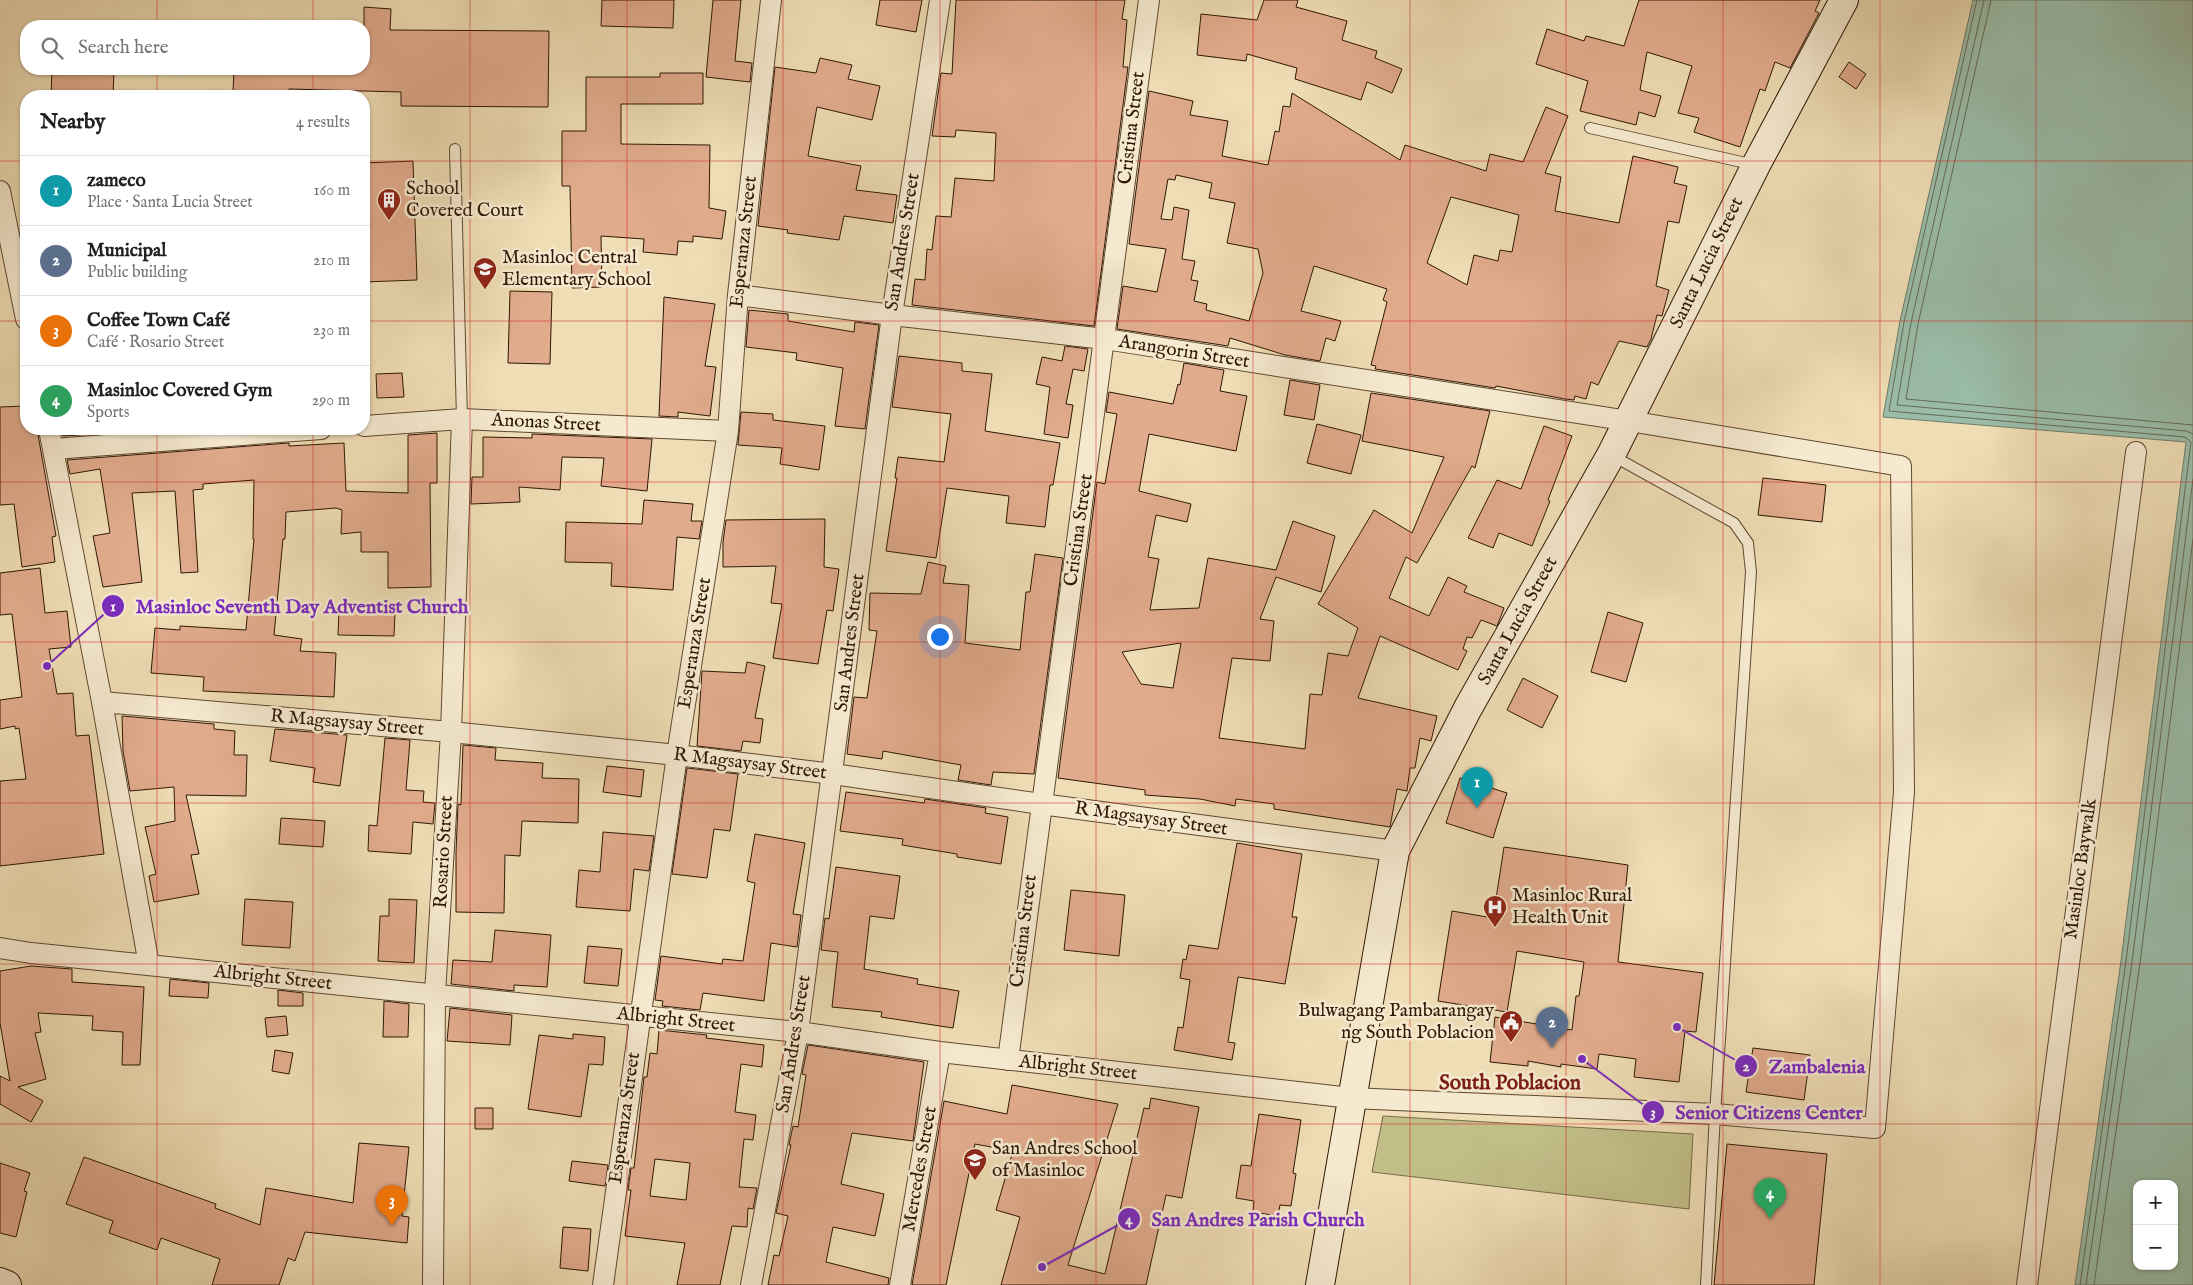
<!DOCTYPE html>
<meta charset="utf-8">
<style>
:root{--surface:#fff;--page:#f2f2f2;--text:#202124;--muted:#757577;--line:#e0e0e0;--accent:#8f2418}
body{margin:0;font-family:"IM FELL English",serif;background:var(--page);color:var(--text)}
.controls{position:absolute;right:15px;bottom:15px;display:grid;overflow:hidden;border-radius:10px;box-shadow:0 1px 4px #0004}
.controls button{width:45px;height:45px;display:grid;place-items:center;padding:0;border:0;border-bottom:1px solid var(--line);background:var(--surface);color:var(--text);font:25px sans-serif}
.you{position:absolute;left:939px;top:636px;width:18px;height:18px;margin:-12px;border:4px solid #fff;border-radius:50%;background:#1a73e8;box-shadow:0 0 0 8px #1a73e833}
.badge{display:grid;place-items:center;width:32px;height:32px;border-radius:50%;background:var(--accent);color:#fff;font-size:16px;font-weight:700}
.pin{position:absolute;translate:-50% -41px;filter:drop-shadow(0 1px 2px #0008)}
.pin::after{content:'';position:absolute;top:26px;width:18px;height:15px;background:inherit;clip-path:polygon(0 0,100% 0,50% 100%)}
.list{margin:0;padding:0;list-style:none}
h2{display:flex;justify-content:space-between;align-items:center;height:65px;margin:0;padding:0 20px;font-size:21px}
h2 small{font-size:16px;font-weight:400;color:var(--muted)}
.list li{display:grid;grid-template-columns:32px 1fr auto;gap:15px;align-items:center;box-sizing:border-box;height:70px;padding:0 20px;border-top:1px solid var(--line)}
.list b{display:block;font-size:19px;white-space:nowrap}
.list p{margin:0;font-size:16px;white-space:nowrap;color:var(--muted)}
.list em{font-size:16px;font-style:normal;color:var(--muted)}
.icon{flex:none;width:28px;height:28px;fill:none;stroke:currentColor;stroke-width:2;stroke-linecap:round;stroke-linejoin:round}
.map{position:relative;flex:none;width:2193px;height:1285px;overflow:hidden}
.search{position:absolute;background:var(--surface);box-shadow:0 1px 4px #0004;left:20px;top:20px;width:350px;height:55px;display:flex;align-items:center;gap:12px;box-sizing:border-box;padding:0 18px;border-radius:20px;color:var(--muted);font-size:19px}
.panel{position:absolute;background:var(--surface);box-shadow:0 1px 4px #0004;left:20px;top:90px;width:350px;height:345px;border-radius:20px}
.map>svg:first-child{display:block}
.green{fill:#c1be88;stroke:#786a46}
.water{fill:#9abda9;stroke:#6f7b67;fill-rule:evenodd}
.lines{fill:none;stroke-linecap:round;stroke-linejoin:round}
.shore{stroke:#646a57;stroke-width:1}
.building{fill:#e1ab8d;stroke:#2f1705;fill-rule:evenodd}
.lane-casing{stroke:#5f4831;stroke-width:12}
.street-casing{stroke:#5f4831;stroke-width:22}
.secondary-casing{stroke:#2f1705;stroke-width:30}
.lane{stroke:#f5e9cf;stroke-width:10}
.street{stroke:#f5e9cf;stroke-width:20}
.secondary{stroke:#f5e9cf;stroke-width:28}
.grid{fill:none;stroke:#d62828;stroke-width:1;stroke-opacity:0.55}
.labels{text-anchor:middle;dominant-baseline:central;stroke-width:5;stroke-linejoin:round;paint-order:stroke}
.street-label{font-size:19px;fill:#2f1705;stroke:#f5e9cf}
.poi-label{font-size:19px;fill:#2f1705;stroke:#f5e9cf;text-anchor:start}
.quarter-label{font-size:21px;font-weight:bold;fill:#7a1f14;stroke:#f5e9cf}
.leader{fill:none;stroke:#7b2cbf;stroke-width:2}
.callout-dot{fill:#7b2cbf;stroke:#f5e9cf;stroke-width:2}
.mark-label{font-size:15px;text-anchor:middle;font-weight:bold;fill:#fff}
.callout-label{font-size:20px;text-anchor:middle;font-weight:bold;fill:#7b2cbf;stroke:#f5e9cf;stroke-width:5;stroke-linejoin:round;paint-order:stroke}
</style>
<div class="map">
<svg width="2193" height="1285" viewBox="0 0 2193 1285">
<rect width="100%" height="100%" fill="#efddb5"/>
<filter id="stains"><feTurbulence type="fractalNoise" baseFrequency=".004" numOctaves="4"/><feColorMatrix values="0 0 0 0 .2 0 0 0 0 .09 0 0 0 0 .02 0 0 0 .5 -.17"/></filter>
<radialGradient id="worn" r=".72"><stop offset=".6" stop-color="#630" stop-opacity="0"/><stop offset="1" stop-color="#630" stop-opacity=".3"/></radialGradient>
<!-- green -->
<path class="green" d="M1383 1116 1693 1134 1689 1209 1372 1172Z"/>
<!-- water -->
<path class="water" d="M1973 0H2193V1285H2075L2121 961 2186 442 1883 417 1900 321ZM2137 1184H2174V1266H2137Z"/>
<g class="lines">
<!-- shore -->
<path class="shore" d="M1977 0 1904 322 1889 411 2185 437 2191 442 2126 961 2080 1285
M1984 0 1911 323 1897 405 2186 431 2193 434
M1991 0 1918 324 1906 399 2193 425
M2086 1285 2132 962 2193 479
M2094 1285 2140 963 2193 539"/>
</g>
<!-- building -->
<path class="building" d="M602 0H674L673 28 601 26Z
M713 0H741L735 61 752 63 750 82 706 77Z
M880 0H922L916 32 876 25Z
M956 0H1125L1122 19 1127 20 1123 67H1128L1094 326 912 305 915 279 925 280 927 249 932 250 936 216 951 217 955 178 994 181 996 133 956 130 955 137 932 136 941 73 952 74Z
M1264 0H1298L1296 7 1347 21 1342 40 1377 51 1375 58 1402 69 1392 93 1367 82 1361 100 1295 79 1297 68 1247 54 1246 61 1197 55 1201 14 1257 20Z
M1639 0H1820L1815 11 1819 13 1790 68 1775 62 1765 91 1760 89 1740 147 1694 132 1699 118 1678 113 1692 66 1647 52 1640 90 1661 96 1655 117 1639 112 1636 125 1580 111 1588 81 1536 64 1547 29 1584 41 1586 36 1624 46Z
M364 7 391 9 390 30 549 31 548 107 401 106V92L289 89V94L233 92 234 69H364Z
M820 58 852 65 848 79 880 86 872 120 817 107 808 156 861 166 856 190 897 195 893 223 844 216 839 240 787 233 788 230 758 226 775 67 816 73Z
M1849 62 1866 74 1856 89 1839 77Z
M52 69H114L113 96H51Z
M660 73H703V104H621V144L710 145 709 208 726 211 722 239 693 236V242L678 241 677 255 643 252 644 239 601 236 602 287 572 288 570 186H562V131H586V77H660Z
M1149 91 1193 101 1190 115 1228 121 1222 156 1268 165 1275 131 1279 132 1283 106 1290 107 1292 93 1400 160 1405 145 1486 171 1490 154 1523 162 1546 107 1568 116 1545 173 1561 177 1555 211 1619 223 1633 156 1678 167 1674 183 1687 186 1679 223 1668 221 1656 286 1669 290 1662 316 1657 315 1651 339 1647 347 1619 341 1598 385 1591 382 1586 399 1575 396 1574 400 1565 399 1496 386 1495 388 1375 369 1376 366 1371 365 1387 302 1383 300 1387 289 1314 266 1301 311 1341 321 1335 341 1326 338 1320 361 1285 355 1230 338 1228 346 1117 329 1123 286 1157 292 1166 249 1129 244ZM1176 175 1212 183 1209 198 1235 203 1227 243 1258 249 1263 273 1249 321 1206 310 1207 304 1194 301 1198 281 1191 280 1195 261 1182 259 1189 210 1174 207 1172 220 1161 219 1168 179 1175 180ZM1451 197 1519 215 1512 252 1500 250 1498 261 1474 255 1467 285 1427 263Z
M413 161 417 280 364 282V163Z
M510 291 552 292 550 364 508 363Z
M664 297 715 304 705 366 716 367 710 416 678 412V417L659 416Z
M749 310 788 314V321L854 332 855 322 879 325 865 429 835 426 843 368 796 360 797 353 746 347Z
M1065 346 1088 349 1084 371 1073 369 1066 404 1073 405 1068 438 1044 434 1050 387 1036 384 1042 357 1062 361Z
M899 356 962 363V371L992 374 985 431 1060 443 1053 485H1050L1045 527 1006 523 1009 496 947 488 936 558 886 551 897 478H895L898 457 944 462 951 414 892 407Z
M1184 363 1224 370 1220 391 1247 396 1236 451 1149 434 1139 491 1191 504 1187 522 1156 515 1148 557 1159 559 1150 610 1199 608 1208 558 1276 570 1293 521 1335 536 1321 592 1276 577 1260 619 1274 621 1270 661 1232 658 1219 738 1305 749 1310 694 1322 695 1328 653 1348 656 1358 628 1318 604 1374 510 1412 533 1444 457 1362 441 1371 393 1490 411 1475 468 1472 466 1417 563 1406 557 1389 598 1429 616 1448 577 1467 586 1464 592 1504 608 1499 621 1497 626 1481 620 1472 638 1467 637 1463 649 1467 651 1458 670 1380 636 1358 698 1437 716 1431 741 1420 738 1415 768H1410L1407 791 1397 789 1390 827 1274 809V804L1236 799 1235 806 1200 799 1145 795V790L1058 778 1097 482 1105 484 1117 414 1106 412 1109 392 1173 404 1178 384 1180 385ZM1181 643 1173 688 1141 684 1122 652Z
M402 373 404 397 377 398 376 374Z
M1290 380 1320 385 1314 420 1284 415Z
M26 406V429H37L56 536 52 537 55 562 22 567 14 504 0 505V407Z
M741 412 773 414V420L825 426 819 470 780 464 782 448 738 445Z
M1317 424 1361 435 1351 474 1307 463Z
M1544 426 1572 436 1548 500 1550 501 1532 546 1499 533 1493 548 1468 538 1497 480 1521 489Z
M61 429H165L63 436Z
M437 433V483H430L431 587 388 588V552H361V532L341 534 342 510 336 508 324 509 286 512 285 539H283L274 635 302 639 300 651 336 653 334 697 203 691 204 677 151 673 155 628 180 630V626L246 630 254 539H253L254 480 203 484V489L193 490 198 572 181 573 175 491 132 493 142 582 103 587 93 536 110 533 100 469 70 474 67 460 289 443V446L344 443 346 491 408 493V435Z
M532 434 652 439 647 491 601 486 604 458 562 457 560 490 519 487 520 502 471 504 472 477H483V437L532 438Z
M1763 478 1826 485 1822 522 1758 515Z
M644 500 693 504 691 521H702L699 539 677 537 673 590 611 586 612 563 565 562 566 522 642 524Z
M825 519 824 567 839 569 833 611 827 610 818 664 773 658 782 604 771 603 776 566 723 567V542L726 520Z
M1035 554 1063 558 1034 774 993 772 991 785 958 780 961 765 883 751 882 759 847 754 854 697 867 698 877 631 869 630 870 593 921 594 928 562 946 566 943 583 969 585 965 643 1020 650 1026 592H1030Z
M40 568 45 613 67 611 71 647 49 649 57 694 73 693 76 736 89 735 104 854 0 866V781L26 779 19 728 15 729V726L0 729V700L22 697 12 614 0 615V573Z
M339 611 395 612 394 636 338 635Z
M1608 612 1643 623 1626 682 1591 672Z
M747 662 765 666 755 718 763 719 760 743 743 741 741 751 697 746 702 671 745 673Z
M1523 678 1558 696 1542 728 1507 710Z
M122 716 214 724V729L235 731 234 755H247L246 796 186 795 199 854 191 855 199 894 154 902 149 876 156 874 145 827 175 821 174 787 130 791 123 751Z
M275 729 347 735 340 786 313 782 315 768 270 761Z
M385 738 410 740 406 790 424 791 423 802 435 803 433 824 413 822 411 854 368 851 369 825 377 826Z
M463 745 496 748 495 760 543 763 542 778 579 779 578 823 522 821 520 856 505 855 504 913 456 912V852L458 804 461 805Z
M607 766 644 770 641 797 603 792Z
M687 768 738 774 730 831 714 829 707 878 672 874Z
M1460 778 1507 793 1493 838 1446 823Z
M846 792 924 803 925 799 986 808 985 813 1008 817 1001 864 957 857V854L902 845 903 839 840 831Z
M281 818 325 821 323 847 279 844Z
M603 832 654 836 649 871 634 869 630 911 576 907 579 870 600 872Z
M755 834 805 843 793 914 801 915 797 947 771 943 764 1001 703 993 700 1010 662 1006 663 1001 655 1000 661 956 722 964 723 959 743 961 755 883 747 881Z
M1237 843 1302 854 1292 917H1297L1285 984 1238 977 1228 1042 1235 1043 1232 1060 1174 1050 1178 1027 1183 1028 1190 980 1180 978 1183 959 1186 960 1189 945 1218 949Z
M1504 847 1628 865 1618 962 1703 973 1696 1032 1685 1031 1679 1082 1634 1077 1636 1059 1599 1054 1597 1069 1561 1064V1067L1528 1061V1066L1490 1062 1495 1017 1572 1030 1576 996H1579L1584 962 1517 951 1507 1012 1438 1001 1452 911 1493 918Z
M836 867 900 876 894 919 870 916 864 969 918 979 917 984 959 991 953 1028 881 1017 882 1012 832 1007 838 952 821 950 825 918 829 919Z
M1071 890 1125 895 1119 956 1064 950Z
M245 899 293 902 290 948 242 945Z
M389 899 417 900 414 963 378 961 380 916H389Z
M495 930 551 935 547 987 514 985V991L451 984 453 960 492 962Z
M588 946 622 949 618 986 584 983Z
M31 966 72 969V982L144 987 140 1065H122L123 1032 92 1030 93 1016 38 1013 41 1032 35 1033 46 1079 18 1087 43 1101 31 1122 0 1104V1076L10 1081 0 1023V971Z
M170 979 209 983 208 998 169 996Z
M278 990 303 993V1006H278Z
M384 1001 409 1004 408 1037H383Z
M450 1008 512 1015 510 1045 447 1041Z
M286 1016 288 1035 267 1037 265 1018Z
M659 1030 707 1035 706 1038 764 1045 762 1067 741 1064 735 1112 756 1115 753 1140 744 1139 739 1187 757 1188 753 1209 748 1208 747 1227 732 1226 720 1285H677L685 1243 625 1236 631 1190H628L631 1168H634L644 1077H647L650 1053 657 1054ZM655 1159 690 1163 686 1200 650 1196Z
M573 1034 605 1037 603 1065 589 1064 581 1117 528 1109 539 1035 573 1039Z
M808 1045 924 1062 913 1141 852 1133 841 1184 884 1194 875 1236 833 1227 826 1262 889 1278 888 1285H768L774 1255 779 1256 788 1216 776 1213 791 1145H789L793 1126 798 1127 806 1075 802 1074Z
M1753 1048 1810 1055 1804 1100 1746 1092Z
M275 1050 293 1053 289 1074 272 1071Z
M1012 1085 1118 1104 1068 1265 1105 1274 1144 1108 1149 1109 1151 1098 1199 1107 1182 1198 1166 1195 1146 1285H1001L1020 1217 996 1210 1013 1151 975 1144 946 1285H912L944 1101 1007 1114Z
M475 1108H493V1129H475Z
M1259 1114 1301 1120 1293 1173 1296 1174 1291 1206 1280 1205 1278 1216 1253 1212 1254 1201 1236 1198 1241 1165 1251 1166Z
M359 1143 409 1147 402 1216 409 1217 407 1243 305 1232 295 1261 288 1258 279 1285H212L220 1259 161 1238 157 1250 109 1233 113 1221 66 1204 84 1157 216 1204 215 1208 260 1225 266 1188 353 1203Z
M1727 1144 1827 1154 1814 1285H1714Z
M572 1161 608 1165 605 1186 569 1181Z
M0 1163 30 1173 24 1191 27 1192 16 1237 0 1233Z
M563 1227 591 1229 588 1271 560 1268Z"/>
<g class="lines">
<!-- lane casing -->
<g class="lane-casing">
<path id="lane" d="M1590 128 1755 165
M455 149 462 419
M1613 456 1734 523 1748 543 1751 572 1715 1114 1706 1285"/>
</g>
<!-- street casing -->
<g class="street-casing">
<path id="street" d="M0 191 26 319
M364 426 462 419 728 431
M49 429 102 702 149 965
M53 449 321 429
M102 702 451 732 677 755 833 774 1041 804 1395 851
M0 948 31 953 798 1032 940 1052 1351 1098 1715 1114 1875 1128 1904 792 1901 466 1629 421 1105 339 892 315 738 295
M1008 1060 1149 0
M433 1285 435 994 451 732 462 419
M603 1285 677 755 728 431 738 295 771 0
M751 1285 798 1032 892 315 940 0
M900 1285 940 1052
M2027 1285 2136 452"/>
</g>
<!-- secondary casing -->
<g class="secondary-casing">
<path id="secondary" d="M0 1282 7 1285
M1320 1285 1395 851 1468 708 1611 455 1756 165 1844 0"/>
</g>
<!-- lane -->
<use href="#lane" class="lane"/>
<!-- street -->
<use href="#street" class="street"/>
<!-- secondary -->
<use href="#secondary" class="secondary"/>
</g>
<!-- grid -->
<path class="grid" d="M157 0V26M313 0V26M470 0V1285M627 0V1285M783 0V1285M940 0V1285M1096 0V1285M1253 0V1285M1410 0V1285M1566 0V1285M1723 0V1285M1880 0V1285M2036 0V1285M157 69V96M313 69V96M0 161H26M364 161H2193M0 321H26M364 321H2193M157 429V1285M313 429V1285M0 482H2193M0 642H2193M0 803H2193M0 964H2193M0 1124H2193"/>
<!-- icons -->
<defs>
<g id="building-pin" transform="scale(1.25)"><path d="M0 17L-7.5 6A9.5 9.5 0 1 1 7.5 6Z" fill="#8f2418" stroke="#f5e9cf"/><path d="M-4-6H4V6H1V3H-1V6H-4ZM-2.5-4.3h1.7v1.8h-1.7ZM.8-4.3h1.7v1.8H.8ZM-2.5-1h1.7V.8h-1.7ZM.8-1h1.7V.8H.8Z" fill="#fff"/></g>
<g id="school-pin" transform="scale(1.25)"><path d="M0 17L-7.5 6A9.5 9.5 0 1 1 7.5 6Z" fill="#8f2418" stroke="#f5e9cf"/><path d="M0-5L7-2L0 1L-7-2ZM-4 1L0 2.5L4 1V4Q0 6-4 4Z" fill="#fff"/></g>
<g id="hospital-pin" transform="scale(1.25)"><path d="M0 17L-7.5 6A9.5 9.5 0 1 1 7.5 6Z" fill="#8f2418" stroke="#f5e9cf"/><path d="M-5-5h3v3.5h4V-5h3V5h-3V1.5h-4V5h-3Z" fill="#fff"/></g>
<g id="civic-pin" transform="scale(1.25)"><path d="M0 17L-7.5 6A9.5 9.5 0 1 1 7.5 6Z" fill="#8f2418" stroke="#f5e9cf"/><path d="M-.6-6.5H3V-4.5H.6V-3L4-1V1h2V6H-6V1h2V-1L-.6-3ZM-1.2 2.5V6h2.4V2.5Z" fill="#fff"/></g>
</defs>
<g fill-rule="evenodd">
<use href="#building-pin" x="389" y="200"/>
<use href="#school-pin" x="485" y="269"/>
<use href="#hospital-pin" x="1495" y="907"/>
<use href="#civic-pin" x="1511" y="1022"/>
<use href="#school-pin" x="975" y="1160"/>
</g>
<g class="labels">
<!-- street labels -->
<g class="street-label">
<text transform="translate(1132 128) rotate(-83)">Cristina Street</text>
<text transform="translate(744 242) rotate(-84)">Esperanza Street</text>
<text transform="translate(903 242) rotate(-81)">San Andres Street</text>
<text transform="translate(1707 263) rotate(-64)">Santa Lucia Street</text>
<text transform="translate(1184 352) rotate(9)">Arangorin Street</text>
<text transform="translate(546 423) rotate(3)">Anonas Street</text>
<text transform="translate(1079 530) rotate(-82)">Cristina Street</text>
<text transform="translate(1518 621) rotate(-61)">Santa Lucia Street</text>
<text transform="translate(695 643) rotate(-81)">Esperanza Street</text>
<text transform="translate(850 643) rotate(-83)">San Andres Street</text>
<text transform="translate(347 723) rotate(5)">R Magsaysay Street</text>
<text transform="translate(750 764) rotate(7)">R Magsaysay Street</text>
<text transform="translate(1151 819) rotate(8)">R Magsaysay Street</text>
<text transform="translate(444 852) rotate(-87)">Rosario Street</text>
<text transform="translate(2081 869) rotate(-82)">Masinloc Baywalk</text>
<text transform="translate(1024 931) rotate(-83)">Cristina Street</text>
<text transform="translate(273 978) rotate(6)">Albright Street</text>
<text transform="translate(676 1020) rotate(6)">Albright Street</text>
<text transform="translate(794 1044) rotate(-81)">San Andres Street</text>
<text transform="translate(1078 1068) rotate(6)">Albright Street</text>
<text transform="translate(625 1118) rotate(-82)">Esperanza Street</text>
<text transform="translate(920 1169) rotate(-80)">Mercedes Street</text>
</g>
<!-- poi labels -->
<g class="poi-label">
<text x="406" y="189">School<tspan x="406" dy="22">Covered Court</tspan></text>
<text x="502" y="258">Masinloc Central<tspan x="502" dy="22">Elementary School</tspan></text>
<text x="1512" y="896">Masinloc Rural<tspan x="1512" dy="22">Health Unit</tspan></text>
<text x="1494" y="1011" text-anchor="end">Bulwagang Pambarangay<tspan x="1494" dy="22">ng South Poblacion</tspan></text>
<text x="992" y="1149">San Andres School<tspan x="992" dy="22">of Masinloc</tspan></text>
</g>
<!-- quarter labels -->
<g class="quarter-label">
<text x="1510" y="1083">South Poblacion</text>
</g>
</g>
<!-- callouts -->
<path class="leader" d="M47 666L113 606M1677 1027L1746 1066M1582 1059L1653 1112M1042 1267L1129 1219"/>
<g class="callout-dot">
<circle cx="47" cy="666" r="5"/>
<circle cx="1677" cy="1027" r="5"/>
<circle cx="1582" cy="1059" r="5"/>
<circle cx="1042" cy="1267" r="5"/>
<circle cx="113" cy="606" r="12"/>
<circle cx="1746" cy="1066" r="12"/>
<circle cx="1653" cy="1112" r="12"/>
<circle cx="1129" cy="1219" r="12"/>
</g>
<g class="mark-label">
<text x="113" y="611">1</text>
<text x="1746" y="1071">2</text>
<text x="1653" y="1117">3</text>
<text x="1129" y="1224">4</text>
</g>
<g class="callout-label">
<text x="302" y="613">Masinloc Seventh Day Adventist Church</text>
<text x="1817" y="1073">Zambalenia</text>
<text x="1769" y="1119">Senior Citizens Center</text>
<text x="1258" y="1226">San Andres Parish Church</text>
</g>
<rect width="100%" height="100%" filter="url(#stains)"/>
<rect width="100%" height="100%" fill="url(#worn)"/>
</svg>
<div class="controls">
<button>+</button>
<button>−</button>
</div>
<div class="you"></div>
<div class="pin badge" style="left:1477px;top:808px;background:#0f9aa8">1</div>
<div class="pin badge" style="left:1552px;top:1048px;background:#5c6f8a">2</div>
<div class="pin badge" style="left:392px;top:1226px;background:#e8710a">3</div>
<div class="pin badge" style="left:1770px;top:1219px;background:#2e9e5b">4</div>
<div class="search"><svg class="icon" aria-label="search" viewBox="0 0 24 24"><circle cx="10" cy="10" r="6"/><path d="M15 15l6 6"/></svg>Search here</div>
<section class="panel">
<h2>Nearby<small>4 results</small></h2>
<ul class="list">
<li><span class="badge" style="background:#0f9aa8">1</span><div><b>zameco</b><p>Place · Santa Lucia Street</p></div><em>160 m</em></li>
<li><span class="badge" style="background:#5c6f8a">2</span><div><b>Municipal</b><p>Public building</p></div><em>210 m</em></li>
<li><span class="badge" style="background:#e8710a">3</span><div><b>Coffee Town Café</b><p>Café · Rosario Street</p></div><em>230 m</em></li>
<li><span class="badge" style="background:#2e9e5b">4</span><div><b>Masinloc Covered Gym</b><p>Sports</p></div><em>290 m</em></li>
</ul>
</section>
</div>
